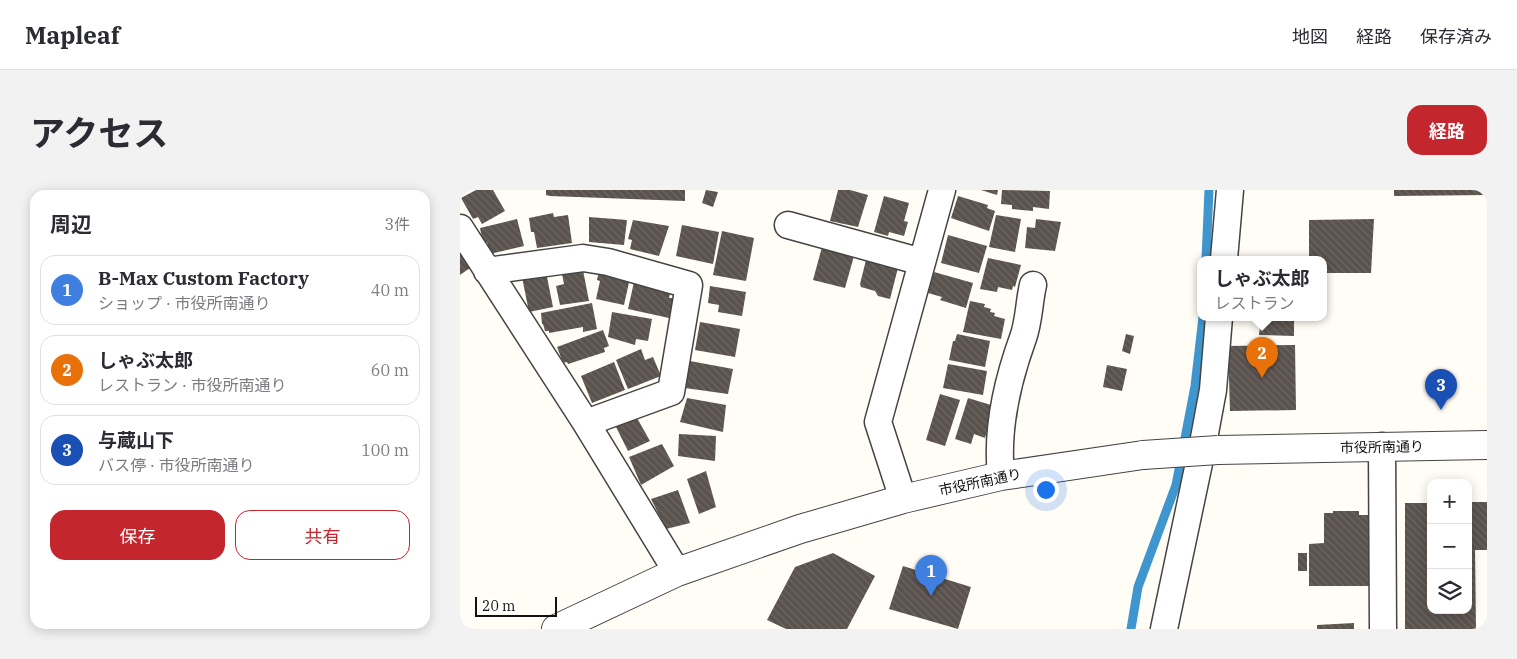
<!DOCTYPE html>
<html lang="ja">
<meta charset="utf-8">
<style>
:root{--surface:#fff;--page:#f2f2f3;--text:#2b2b33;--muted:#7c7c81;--line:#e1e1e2;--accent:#c4262e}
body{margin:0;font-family:"IBM Plex Serif","Noto Sans JP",serif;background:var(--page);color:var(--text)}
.controls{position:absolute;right:15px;bottom:15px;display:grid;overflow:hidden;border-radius:10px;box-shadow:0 2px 12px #0003}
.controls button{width:45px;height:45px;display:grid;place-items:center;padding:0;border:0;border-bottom:1px solid var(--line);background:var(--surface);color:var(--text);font:25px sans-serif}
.scale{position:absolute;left:15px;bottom:12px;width:82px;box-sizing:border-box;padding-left:5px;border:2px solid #111;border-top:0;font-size:14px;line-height:18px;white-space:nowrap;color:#111;-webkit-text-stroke:4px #fff;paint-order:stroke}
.you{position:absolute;left:585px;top:299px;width:18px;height:18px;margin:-12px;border:4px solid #fff;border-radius:50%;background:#1a73e8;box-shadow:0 0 0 8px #1a73e833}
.badge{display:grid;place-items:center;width:32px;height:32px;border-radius:50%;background:var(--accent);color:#fff;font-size:16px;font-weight:700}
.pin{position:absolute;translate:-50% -41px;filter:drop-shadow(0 1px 2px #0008)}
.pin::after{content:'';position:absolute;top:26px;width:18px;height:15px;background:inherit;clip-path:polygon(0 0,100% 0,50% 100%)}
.popup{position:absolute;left:737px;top:66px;width:130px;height:65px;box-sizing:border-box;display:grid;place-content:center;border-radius:10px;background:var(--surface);filter:drop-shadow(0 1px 4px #0005);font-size:16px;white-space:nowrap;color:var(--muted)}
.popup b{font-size:19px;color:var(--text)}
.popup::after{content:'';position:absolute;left:50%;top:100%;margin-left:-10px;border:10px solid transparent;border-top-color:var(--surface)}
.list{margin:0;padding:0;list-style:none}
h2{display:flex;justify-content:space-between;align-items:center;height:65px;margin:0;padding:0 20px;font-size:21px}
h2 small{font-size:16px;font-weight:400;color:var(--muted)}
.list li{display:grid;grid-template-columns:32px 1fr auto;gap:15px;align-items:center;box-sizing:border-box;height:70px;margin:0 10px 10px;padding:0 10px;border:1px solid var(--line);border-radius:15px}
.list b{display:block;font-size:19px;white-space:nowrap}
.list p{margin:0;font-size:16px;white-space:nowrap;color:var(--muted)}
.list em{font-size:16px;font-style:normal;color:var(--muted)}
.actions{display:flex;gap:10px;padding:15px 20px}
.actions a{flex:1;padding:11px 0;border:1px solid var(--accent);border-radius:15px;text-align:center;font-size:18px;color:var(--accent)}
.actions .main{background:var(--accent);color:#fff}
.icon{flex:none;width:28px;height:28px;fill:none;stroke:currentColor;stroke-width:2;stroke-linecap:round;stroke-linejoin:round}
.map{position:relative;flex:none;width:1027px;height:439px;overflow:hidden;border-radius:15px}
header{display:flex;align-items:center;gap:30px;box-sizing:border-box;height:70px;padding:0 25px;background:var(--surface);border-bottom:1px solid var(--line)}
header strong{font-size:24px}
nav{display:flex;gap:28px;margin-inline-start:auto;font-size:18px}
.intro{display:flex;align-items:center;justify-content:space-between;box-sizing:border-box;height:120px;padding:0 30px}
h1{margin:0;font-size:35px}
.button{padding:12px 22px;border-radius:15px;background:var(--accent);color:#fff;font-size:18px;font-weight:700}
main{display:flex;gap:30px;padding:0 30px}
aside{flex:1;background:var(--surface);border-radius:15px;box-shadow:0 2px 12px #0003}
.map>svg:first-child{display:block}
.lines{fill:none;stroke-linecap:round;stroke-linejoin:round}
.stream{stroke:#3f96cf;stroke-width:9}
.building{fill:url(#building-back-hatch)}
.minor-casing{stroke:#444;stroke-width:29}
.tertiary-casing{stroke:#444;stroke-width:30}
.minor{stroke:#fff;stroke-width:26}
.tertiary{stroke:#fff;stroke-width:28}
.tertiary-bridge-casing{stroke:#444;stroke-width:30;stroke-linecap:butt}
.tertiary-bridge{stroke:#fff;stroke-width:28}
.labels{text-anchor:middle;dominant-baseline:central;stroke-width:5;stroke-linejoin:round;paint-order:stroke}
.street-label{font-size:14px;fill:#111;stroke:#fff}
</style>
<header>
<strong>Mapleaf</strong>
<nav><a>地図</a><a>経路</a><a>保存済み</a></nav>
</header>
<div class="intro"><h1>アクセス</h1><a class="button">経路</a></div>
<main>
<aside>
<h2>周辺<small>3件</small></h2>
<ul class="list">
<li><span class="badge" style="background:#3f7fe0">1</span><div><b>B-Max Custom Factory</b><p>ショップ · 市役所南通り</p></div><em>40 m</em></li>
<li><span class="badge" style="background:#e8710a">2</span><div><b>しゃぶ太郎</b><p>レストラン · 市役所南通り</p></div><em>60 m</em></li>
<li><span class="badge" style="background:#1a4fb4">3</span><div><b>与蔵山下</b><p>バス停 · 市役所南通り</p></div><em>100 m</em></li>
</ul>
<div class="actions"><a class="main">保存</a><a>共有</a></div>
</aside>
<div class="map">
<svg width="1027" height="439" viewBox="0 0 1027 439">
<defs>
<pattern id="building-back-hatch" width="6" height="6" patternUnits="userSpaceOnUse" patternTransform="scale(1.25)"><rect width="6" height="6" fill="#5a524d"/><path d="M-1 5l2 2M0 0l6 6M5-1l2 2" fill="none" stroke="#6d6662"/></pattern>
</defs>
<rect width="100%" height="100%" fill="#fffdf5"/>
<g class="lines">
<!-- stream -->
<path class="stream" d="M746 69 749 0
M671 439 678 397 716 295 735 196 743 127"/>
</g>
<!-- building -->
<path class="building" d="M16 0H33L45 21 22 34 18 27 13 29 1 8Z
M86 0H225V11L90 6 86 5Z
M246 0 258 2 253 17 242 13Z
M378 0H390L408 5 398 37 370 31Z
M521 0H538L537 5Z
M542 0 590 1 589 19 573 17V21L552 19V15L541 14Z
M934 0H1027V5L934 6Z
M424 6 449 13 444 31 448 32 444 46 429 42 428 46 414 42Z
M498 6 528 15 527 18 535 21 529 41 491 28Z
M93 23 94 27 108 25 112 53 77 58 74 42H71L69 28Z
M536 25 561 29 555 62 529 57Z
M129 27 167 30 164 55 129 52Z
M57 29 64 56 30 64 27 52 23 53 20 38Z
M576 29 601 32 595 61 565 58 567 37 575 38Z
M914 29 911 83H863V69H849V30Z
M173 30 209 36 199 66 170 59 172 50 168 49Z
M222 35 259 42 253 74 216 66Z
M262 41 294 48 286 91 253 85Z
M488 45 527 56 519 83 481 73Z
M362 57 394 66 385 98 353 90Z
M0 63 10 78 0 85Z
M407 66 439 74 430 109 418 106 415 101 401 97 400 94Z
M528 68 561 75 555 97 553 96 552 100 538 97 537 102 520 99Z
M122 75 129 111 100 115 96 96 104 94 101 79Z
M139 81 170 88 164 115 136 109 140 91 137 90Z
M86 82 93 117 69 122 62 87Z
M474 82 513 93 506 118 480 110 482 107 468 103Z
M174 92 211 100 209 108H213L209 128 168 119Z
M250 96 286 102 282 126 258 122 259 115 248 113Z
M510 111 525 114 524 117 531 119 530 122 535 123 534 126 545 129 541 149 503 142Z
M132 113 137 139 123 142V137L89 143V141H85L83 134H82L81 123Z
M152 122 192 129 188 151 176 149 175 155 148 147Z
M801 127H834V146L799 145Z
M240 132 280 139 275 167 235 160Z
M143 140 149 156 144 158 145 162 108 174 107 172 103 173 97 157Z
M497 144 530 151 525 177 489 170 493 151H495Z
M666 144 674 146 670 164 662 161Z
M835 155 836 220 770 221 768 156Z
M181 159 185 170 193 167 201 186 168 199 156 170Z
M230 171 273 179 268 204 225 198Z
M154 172 165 200 132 213 121 186Z
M488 174 527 181 523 205 483 198Z
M647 175 667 179 662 201 643 197Z
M480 204 500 210 485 256 466 250Z
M227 208 266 215 263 242 220 232Z
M508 208 531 215 529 222 532 223 525 248 514 244 511 254 495 249Z
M177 228 190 251 168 261 155 235Z
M219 244 256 246 255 271 218 266Z
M202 254 214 276 181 295 169 267Z
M246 281 256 317 239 324 227 289Z
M218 300 230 333 206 339 191 309Z
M1008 312H1027V360H1015L1016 439H945V313H971V420H1008Z
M873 321H899V325H915V396H849V354L864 353V323H873Z
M373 363 415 386 387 439H326L307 430 335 377Z
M838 363H847V381H838Z
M443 376 511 397 498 439 429 419Z
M894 433V439H857V435Z"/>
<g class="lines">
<!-- minor casing -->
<g class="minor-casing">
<path id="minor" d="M328 35 462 72
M0 38 126 233 217 382
M764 69 770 0
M27 81 123 68 148 72 229 95 211 202 126 233
M922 256 923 439
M541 286C536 239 547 192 563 148 569 132 569 112 573 95
M443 309 418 232 482 0
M704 439 742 259 753 200 759 127"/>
</g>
<!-- tertiary casing -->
<g class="tertiary-casing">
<path id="tertiary" d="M758 260 1027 255
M96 439 217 382 340 339 443 309 541 286 683 265"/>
</g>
<!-- minor -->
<use href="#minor" class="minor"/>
<!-- tertiary -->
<use href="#tertiary" class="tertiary"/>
<!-- tertiary-bridge casing -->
<g class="tertiary-bridge-casing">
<path id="tertiary-bridge" d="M683 265 758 260"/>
</g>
<!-- tertiary-bridge -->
<use href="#tertiary-bridge" class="tertiary-bridge"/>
</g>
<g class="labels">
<!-- street labels -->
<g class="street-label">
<text transform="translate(922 257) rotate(-1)">市役所南通り</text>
<text transform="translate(520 292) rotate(-12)">市役所南通り</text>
</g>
</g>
</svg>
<div class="controls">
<button>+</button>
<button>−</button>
<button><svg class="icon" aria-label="layers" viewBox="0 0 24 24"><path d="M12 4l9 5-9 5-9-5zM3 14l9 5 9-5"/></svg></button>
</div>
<div class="scale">20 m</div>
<div class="you"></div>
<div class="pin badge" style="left:471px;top:406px;background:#3f7fe0">1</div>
<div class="pin badge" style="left:802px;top:188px;background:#e8710a">2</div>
<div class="popup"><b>しゃぶ太郎</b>レストラン</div>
<div class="pin badge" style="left:981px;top:220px;background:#1a4fb4">3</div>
</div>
</main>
